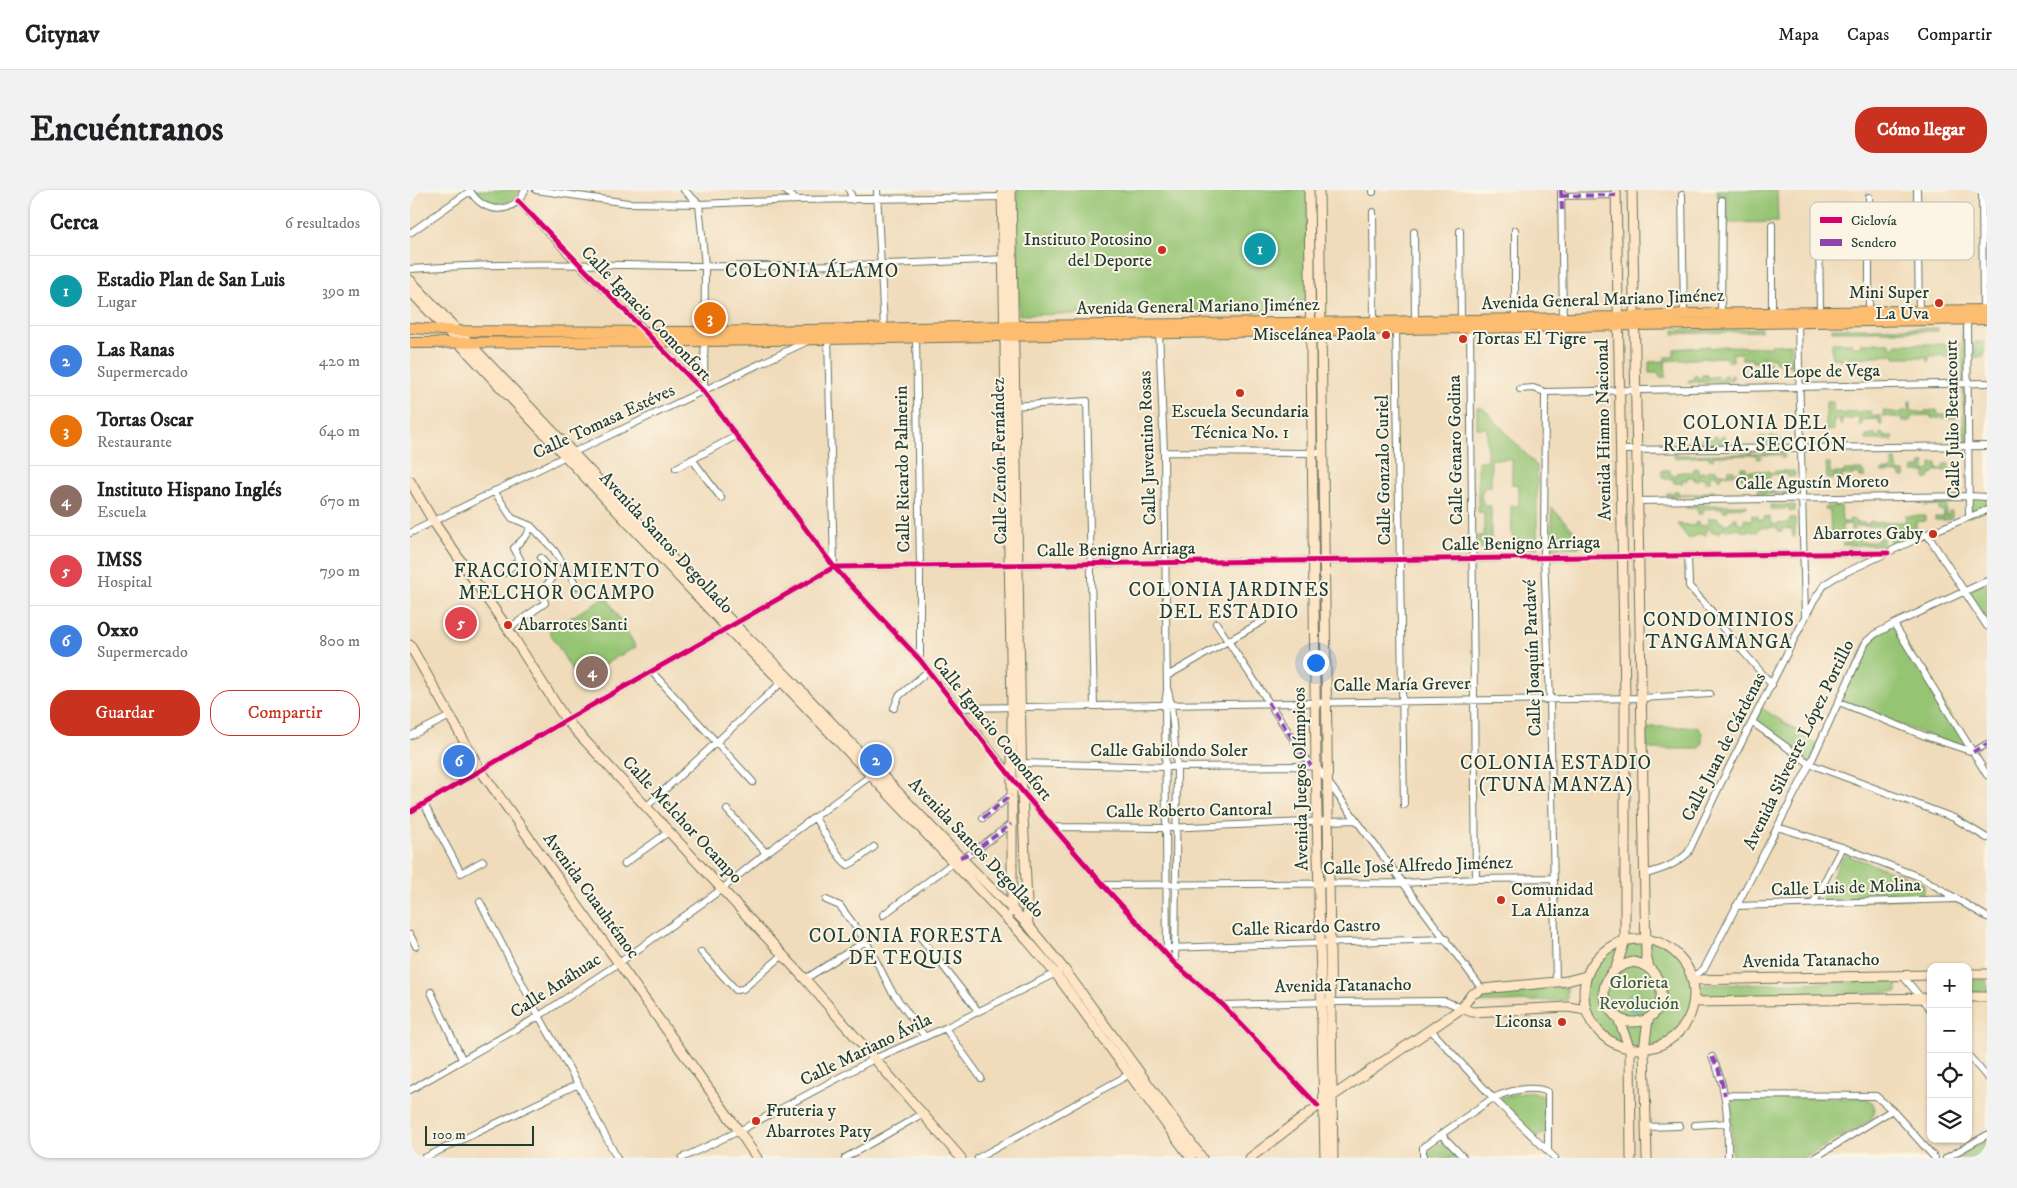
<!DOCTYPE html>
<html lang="es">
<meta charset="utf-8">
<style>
:root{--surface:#fff;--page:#f2f2f2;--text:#202124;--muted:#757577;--line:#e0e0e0;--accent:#c8321e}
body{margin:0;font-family:"IM FELL DW Pica",serif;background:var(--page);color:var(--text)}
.controls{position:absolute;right:15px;bottom:15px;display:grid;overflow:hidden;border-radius:10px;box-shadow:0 1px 4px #0004}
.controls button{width:45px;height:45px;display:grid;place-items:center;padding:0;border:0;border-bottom:1px solid var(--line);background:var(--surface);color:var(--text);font:25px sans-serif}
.scale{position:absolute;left:15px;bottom:12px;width:109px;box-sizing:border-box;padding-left:5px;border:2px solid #1f3d34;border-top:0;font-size:14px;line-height:18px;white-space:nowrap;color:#1f3d34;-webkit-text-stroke:4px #fcf5e5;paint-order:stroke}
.you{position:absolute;left:905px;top:472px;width:18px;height:18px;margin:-12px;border:4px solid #fff;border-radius:50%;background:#1a73e8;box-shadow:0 0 0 8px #1a73e833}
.badge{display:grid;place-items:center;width:32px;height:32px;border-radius:50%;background:var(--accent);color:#fff;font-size:16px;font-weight:700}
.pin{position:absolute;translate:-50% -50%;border:2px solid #fff;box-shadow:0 1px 5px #0006}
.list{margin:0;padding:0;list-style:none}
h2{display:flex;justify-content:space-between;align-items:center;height:65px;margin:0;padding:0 20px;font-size:21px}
h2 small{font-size:16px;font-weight:400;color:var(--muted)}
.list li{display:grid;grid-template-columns:32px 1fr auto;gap:15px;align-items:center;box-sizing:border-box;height:70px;padding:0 20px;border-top:1px solid var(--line)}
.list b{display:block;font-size:19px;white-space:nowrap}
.list p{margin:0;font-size:16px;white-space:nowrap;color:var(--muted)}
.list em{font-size:16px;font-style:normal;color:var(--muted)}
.actions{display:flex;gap:10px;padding:15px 20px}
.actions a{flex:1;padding:11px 0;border:1px solid var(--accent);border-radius:20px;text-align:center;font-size:18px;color:var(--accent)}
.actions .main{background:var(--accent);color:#fff}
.icon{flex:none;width:28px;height:28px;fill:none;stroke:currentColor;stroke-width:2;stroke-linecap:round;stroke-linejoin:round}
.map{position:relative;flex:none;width:1577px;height:968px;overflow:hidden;border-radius:20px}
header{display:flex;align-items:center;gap:30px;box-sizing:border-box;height:70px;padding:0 25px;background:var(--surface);border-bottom:1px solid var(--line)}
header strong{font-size:24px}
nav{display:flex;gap:28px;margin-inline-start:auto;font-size:18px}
.intro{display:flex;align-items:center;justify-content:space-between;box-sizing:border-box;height:120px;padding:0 30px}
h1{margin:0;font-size:35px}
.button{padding:12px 22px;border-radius:20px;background:var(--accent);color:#fff;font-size:18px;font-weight:700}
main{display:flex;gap:30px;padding:0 30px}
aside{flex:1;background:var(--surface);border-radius:20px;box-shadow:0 1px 4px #0004}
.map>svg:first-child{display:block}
.green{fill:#95c473;stroke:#5a8054}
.water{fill:#5ccad1;stroke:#3e8482}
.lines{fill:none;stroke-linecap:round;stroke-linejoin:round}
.street-casing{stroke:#687563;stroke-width:8}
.secondary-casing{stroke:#687563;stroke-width:11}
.primary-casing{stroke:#687563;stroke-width:12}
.street{stroke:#fff;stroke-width:6}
.secondary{stroke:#fee5c5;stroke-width:9}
.primary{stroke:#fdbd6f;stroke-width:10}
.quiet{stroke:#8e44ad;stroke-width:4;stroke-dasharray:8 4;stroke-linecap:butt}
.cycleway-casing{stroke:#fcf5e5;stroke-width:8}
.cycleway{stroke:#d6006c;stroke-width:5}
.poi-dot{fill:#c8321e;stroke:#fcf5e5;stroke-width:2}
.labels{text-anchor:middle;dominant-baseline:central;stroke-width:4;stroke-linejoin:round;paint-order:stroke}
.poi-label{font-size:18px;fill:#1f3d34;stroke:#fcf5e5;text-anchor:end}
.street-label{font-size:18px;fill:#1f3d34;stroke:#fcf5e5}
.park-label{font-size:18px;fill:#3c5f44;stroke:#fcf5e5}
.neighbourhood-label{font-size:19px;letter-spacing:1px;fill:#1f3d34;stroke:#fcf5e5}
.key{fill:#fcf5e5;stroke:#babeb0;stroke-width:1}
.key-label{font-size:14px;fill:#1f3d34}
</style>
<header>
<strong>Citynav</strong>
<nav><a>Mapa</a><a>Capas</a><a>Compartir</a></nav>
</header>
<div class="intro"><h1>Encuéntranos</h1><a class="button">Cómo llegar</a></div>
<main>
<aside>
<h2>Cerca<small>6 resultados</small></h2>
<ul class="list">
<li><span class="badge" style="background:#0f9aa8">1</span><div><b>Estadio Plan de San Luis</b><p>Lugar</p></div><em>390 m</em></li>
<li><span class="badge" style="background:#3f7fe0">2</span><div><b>Las Ranas</b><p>Supermercado</p></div><em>420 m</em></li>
<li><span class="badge" style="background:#e8710a">3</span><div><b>Tortas Oscar</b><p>Restaurante</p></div><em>640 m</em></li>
<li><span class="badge" style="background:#8d6e63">4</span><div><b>Instituto Hispano Inglés</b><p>Escuela</p></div><em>670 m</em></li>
<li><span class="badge" style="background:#e0444e">5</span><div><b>IMSS</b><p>Hospital</p></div><em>790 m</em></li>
<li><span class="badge" style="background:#3f7fe0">6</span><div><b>Oxxo</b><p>Supermercado</p></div><em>800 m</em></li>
</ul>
<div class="actions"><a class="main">Guardar</a><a>Compartir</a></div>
</aside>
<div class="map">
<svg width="1577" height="968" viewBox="0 0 1577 968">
<rect width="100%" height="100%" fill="#fcf5e5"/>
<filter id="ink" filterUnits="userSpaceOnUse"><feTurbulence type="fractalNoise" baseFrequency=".02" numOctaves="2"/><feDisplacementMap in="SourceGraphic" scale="10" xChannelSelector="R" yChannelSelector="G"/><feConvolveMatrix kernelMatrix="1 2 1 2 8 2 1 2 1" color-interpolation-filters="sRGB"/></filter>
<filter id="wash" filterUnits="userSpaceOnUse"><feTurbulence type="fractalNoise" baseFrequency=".0096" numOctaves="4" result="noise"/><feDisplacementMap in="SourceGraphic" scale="20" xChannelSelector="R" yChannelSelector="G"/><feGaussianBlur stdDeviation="1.12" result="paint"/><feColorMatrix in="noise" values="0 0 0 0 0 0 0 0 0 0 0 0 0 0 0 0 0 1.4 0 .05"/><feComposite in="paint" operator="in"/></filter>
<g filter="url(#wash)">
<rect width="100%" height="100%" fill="#f0dcbb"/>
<!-- green -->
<path class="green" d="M65 0H110C100 19 75 19 65 0Z
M607 0H897V120L609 125Z
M1307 0H1367L1368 32 1318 33 1317 7H1308Z
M1552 130H1557L1559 256H1554Z
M1351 138V141L1264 144V140Z
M1422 138H1528V141H1422Z
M1565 152H1574V167H1565Z
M1422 153H1442V157H1451L1452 153H1480L1481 158 1485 157 1486 154H1549V168H1539L1530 165 1529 166H1519V171H1517V167H1485V164H1481L1450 168 1442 166V168H1437L1436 165H1433L1432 171H1430L1429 168H1422Z
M1381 154V176H1378V172H1366L1365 168 1352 167V172H1359V176H1362V180H1355L1354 177H1351V172H1342V169H1332L1331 163H1323V171H1317V168L1313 167 1255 171 1256 187H1250L1248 183H1239V172L1255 171V167H1264V159L1300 156V158L1313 156 1361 157V155Z
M1292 185H1297V188L1307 186 1308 190 1311 191V188L1314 189 1313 185H1317V188H1321V185H1323V191L1278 193 1279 190H1284V186H1287L1288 189 1292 188Z
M1499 211H1501V221L1514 223 1515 221 1527 220V224H1549V228H1521V225L1502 226 1501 231H1492V228L1473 226V221L1491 223 1492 221H1499Z
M1416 212H1423L1424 224 1427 222 1435 224 1436 222 1461 221 1462 226H1471L1472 235H1470L1468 229 1452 230V235H1450L1449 227H1443V229H1432V235H1430V230H1424V240L1416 241Z
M1067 218H1073L1127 276V358H1115L1109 349 1102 347 1101 316H1109V295L1102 294V269H1081V297H1074L1071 306 1074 316H1081V350L1074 359 1068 357V346L1074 345V323L1068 322V271H1077V238H1067Z
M1465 243V247L1470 246V243H1472L1473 246H1483V250H1456V246Z
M1285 246H1287V250H1292V247L1304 249V246H1307V249H1311L1312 246H1315V253L1285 254Z
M1360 246 1370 248 1373 253H1350V247H1356V250H1359Z
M1374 263 1375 268H1371V265H1352L1351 268 1347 269V265L1304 266 1303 269H1299V266L1264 268V265Z
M1482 270H1486L1488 282H1495V287H1491L1490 283 1472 282V280H1482Z
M1416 273H1420V283H1434V280H1452V283H1455V287H1450V284L1443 283V285H1432V290H1428L1427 286H1424V289H1417Z
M1511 273H1515V282L1521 279V273H1527V279H1533L1534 274H1539V281H1543V278H1549V281H1544V283H1539L1538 281H1524V284L1519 285V289H1515V282H1503V278H1510Z
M1331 277H1336V281H1359L1360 283H1363L1364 281H1384L1385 286H1377V283L1360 285 1359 292H1348L1347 285H1336L1335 288H1331V284H1326V282H1331Z
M1284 278H1288V284H1290V282H1299V280H1306L1307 282 1318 284V280H1324V285H1312L1311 289H1308L1307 285H1300V292H1295V288H1288V290H1284V287H1277V290H1272V293H1264V289H1255L1252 287V280H1260V285H1267V282H1284Z
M1348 299H1351L1352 302H1355V299H1360V302H1386L1384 304 1317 305V303H1348Z
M1300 300H1304V303L1312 305 1257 306V303H1264V301H1268V304H1293V302H1300Z
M1560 306 1577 307V320L1559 327Z
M1536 313V326H1538L1539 322H1542V327L1536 330H1525V327H1534L1533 320H1529V315L1515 316 1514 314Z
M1276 315H1337V317L1317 318V321H1313L1312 318 1293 319V324H1288V318H1276Z
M1360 315H1385V321H1379V317H1375V319H1360Z
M1431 316 1432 332H1439L1440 329 1444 330 1445 334 1447 332 1459 334V332L1463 331V333L1471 332H1495L1496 326H1515V331L1506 332V343L1483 354H1480L1479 336H1445L1444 340H1441V334L1432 335V345H1421L1420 321 1415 320V317Z
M1142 318 1166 343 1169 357 1142 358Z
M1342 325 1348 326V330H1354V327H1360L1361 334 1379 333 1380 328H1385V347H1383L1382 339 1372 338V341H1368V337L1348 338V342L1331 341V338L1316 340 1314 337 1313 340H1310V343L1301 342V339H1296V345L1289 344 1279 349 1267 334 1285 336V333L1288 332 1289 336 1299 334V328H1308L1309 332H1313L1315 336V334H1319L1320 331H1324V328H1327L1328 333 1334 334V329L1342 330Z
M1440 348H1449V352H1467L1468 348H1473V355H1432L1433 353H1440Z
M1577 391V436L1554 401Z
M196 406 226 457 167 489 139 441Z
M1484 434 1563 562 1429 512 1456 452Z
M1350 517 1409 555 1400 574 1342 532Z
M1242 537H1288L1292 543V554L1288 559H1240C1235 555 1236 546 1238 539Z
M1436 665 1507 690 1513 693C1515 700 1515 703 1509 708L1410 712 1431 669Z
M1174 804a55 55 0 1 1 110 0a55 55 0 1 1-110 0Z
M1558 790H1577V801H1558Z
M1487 791V802L1288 807 1286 795Z
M1157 797V810L1061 813 1065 806 1077 800Z
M1118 902 1135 905 1137 942 1127 947 1087 908Z
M1328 908H1456L1463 913 1465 920 1461 930 1394 968H1322V913Z
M1577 950V964L1570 968H1544Z
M1030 953 1033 954 1047 968H1017V963Z"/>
<!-- water -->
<path class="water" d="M1224 803 1230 805 1233 810V816L1227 821 1219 819 1216 814 1219 805Z"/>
</g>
<g filter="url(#ink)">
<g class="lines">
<!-- street casing -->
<g class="street-casing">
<path id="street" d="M60 0C72 24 104 26 115 0
M126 0 218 13 289 14 386 10 595 7
M274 0 289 14 295 76 294 202
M375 0 386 10
M439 0 443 10
M467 0 474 138
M963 0V2
M1151 0 1153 128
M1507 0 1509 121
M1572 0 1573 121
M1272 5 1274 124
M1151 6 1206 5
M1459 7V122
M108 11 167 73 237 142
M963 22 964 132
M1409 34 1410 122
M1362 35V123
M1050 41 1051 129
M1004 42 1005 130
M0 43 60 1
M0 79C98 72 196 75 294 76 395 77 496 74 596 69
M1311 123 1312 10
M1105 129V40
M1557 130 1559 327
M1388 133 1395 428
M1060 137 1066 689
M986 140 994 615
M749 141 754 262 757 500 755 514 757 765
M506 148 510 376V470
M418 149 424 376
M245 151 294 202 424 377 510 470 603 588
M1110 199 1123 198 1135 202 1577 193
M1135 202 1134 368 1140 509 1146 792
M601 216 677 211 684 516
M1211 260 1577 256
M754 262 913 263
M282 269 311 308
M266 278 326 246
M84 301 102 328 121 336 144 360 167 396
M1228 311 1560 306 1577 307
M0 343 162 263 398 151
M1517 344 1577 436
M1278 366 1279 396 1304 424
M94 383 110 369 104 358 117 345 121 336
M806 433 901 576
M1484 434 1577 585
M1312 437 1362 495
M98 439 135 413C131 401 133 398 142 389V382L131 368
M242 482 343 592
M757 486 853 431
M758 501 761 514 767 577 765 774
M1429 512 1515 546 1563 562 1577 554
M484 518 489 506 518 481
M546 518 1232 508 1300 504
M1342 532 1400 574 1544 628 1577 648
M0 546 40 526
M612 573 756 577 906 576 1072 799
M611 600 693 695 765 774 813 815 908 916
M14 614 51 683 73 671
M237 616 374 490
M317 620 356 663
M0 622 156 530 424 377 1478 363
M405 628C413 640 428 669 438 675L444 672 464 657
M573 628 601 605
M644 637 755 638 945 630
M1367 637 1432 657 1512 688 1577 727
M214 674 260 641
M1235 684C1251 680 1265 675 1278 663L1310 595 1404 410 1415 394 1426 387 1517 344 1577 320
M693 695 994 693 1066 689 1144 688
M416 710 430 716 456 751 481 800 515 847
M70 712 129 826 168 894 207 968
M1403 714 1432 657
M1326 716 1546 709
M473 725 544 672 562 663 601 634
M508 744 568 821
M0 745 6 756
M757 758 1036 749
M291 762 326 800 333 799 373 765
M1492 785 1521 820
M1282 787 1294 779 1400 574 1456 452 1465 444 1484 434 1577 391
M395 789 456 751
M21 802 52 869
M813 815 921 812 1035 811 1052 818
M535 838 571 888
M1020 839 1083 908 1145 968
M1558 865 1577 887
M1302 867C1318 898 1318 934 1318 968
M0 900 129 826 209 773 312 699 356 663 463 584
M1315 905 1466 906 1482 920 1525 968
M1285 935 1318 933
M1236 937 1269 936
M1032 945 1054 968
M14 968 168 894
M272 968 329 941 464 869 535 838 648 782
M435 968 512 924
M568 968 720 884 727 877
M1013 968V957L1083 908C1098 901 1121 895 1138 902V961
M1404 968 1482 920
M1536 968 1577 945"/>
</g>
<!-- secondary casing -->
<g class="secondary-casing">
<path id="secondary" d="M592 0 602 517V722
M601 0 612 601 618 736
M899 0 906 576 915 968
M909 0 923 968
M1206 0 1215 508V750L1206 778
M1222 0 1236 765 1239 777
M0 90 329 439 378 487 550 667 618 735 654 779 792 968
M0 101 318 439 372 492 618 751 646 784 781 968
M0 291 23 331 98 439 156 530 395 789 551 968
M0 455 71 581 329 941 347 968
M1174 804a55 55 0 1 1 110 0a55 55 0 1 1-110 0Z
M1224 772C1262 779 1259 834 1222 832 1213 832 1205 827 1200 819 1185 797 1201 776 1224 772Z
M1558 784H1577
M1283 790 1521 785
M1558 807H1577
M1284 812 1521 808
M1052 818 1062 822 1158 817 1176 820
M1208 828 1220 859 1221 968
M840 968 908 916 1052 818 1061 805 1072 799 1157 791 1176 786
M1237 968 1234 860 1238 829"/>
</g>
<!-- primary casing -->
<g class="primary-casing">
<path id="primary" d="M0 138 48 141 294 142 605 136 964 132 1208 127 1274 124 1577 120
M0 153 295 151 1577 129
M0 967V968"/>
</g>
<!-- street -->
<use href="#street" class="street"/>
<!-- secondary -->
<use href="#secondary" class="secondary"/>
<!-- primary -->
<use href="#primary" class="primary"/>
<!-- quiet -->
<path class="quiet" d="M1151 0 1152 22
M1151 6 1206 5
M858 512 901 576
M1563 562 1577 554
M573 628 601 605
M550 667 562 663 601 634
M1302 867 1308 878 1315 905"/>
<!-- cycleway casing -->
<g class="cycleway-casing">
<path id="cycleway" d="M108 11 294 202 424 377 510 470 612 601 693 695 765 774 813 815 908 916
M0 622 156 530 424 377 1478 363"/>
</g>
<!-- cycleway -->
<use href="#cycleway" class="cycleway"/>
</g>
</g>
<!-- markers -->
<g class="poi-dot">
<circle cx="752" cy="60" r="5"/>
<circle cx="1529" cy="113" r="5"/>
<circle cx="976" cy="145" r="5"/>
<circle cx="1053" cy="149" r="5"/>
<circle cx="830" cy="203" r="5"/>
<circle cx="1523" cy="344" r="5"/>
<circle cx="98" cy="435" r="5"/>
<circle cx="1091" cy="710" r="5"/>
<circle cx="1152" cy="832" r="5"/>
<circle cx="346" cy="931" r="5"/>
</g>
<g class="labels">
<!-- poi labels -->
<g class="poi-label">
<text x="742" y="50">Instituto Potosino<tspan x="742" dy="21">del Deporte</tspan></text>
<text x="1519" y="103">Mini Super<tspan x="1519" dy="21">La Uva</tspan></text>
<text x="966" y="145">Miscelánea Paola</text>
<text x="1063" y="149" text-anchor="start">Tortas El Tigre</text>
<text x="830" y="222" text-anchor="middle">Escuela Secundaria<tspan x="830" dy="21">Técnica No. 1</tspan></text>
<text x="1513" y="344">Abarrotes Gaby</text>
<text x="108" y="435" text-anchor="start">Abarrotes Santi</text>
<text x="1101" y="700" text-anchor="start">Comunidad<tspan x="1101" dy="21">La Alianza</tspan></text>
<text x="1142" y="832">Liconsa</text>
<text x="356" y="921" text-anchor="start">Fruteria y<tspan x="356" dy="21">Abarrotes Paty</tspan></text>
</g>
<!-- street labels -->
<g class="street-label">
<text transform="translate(1193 110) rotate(-2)">Avenida General Mariano Jiménez</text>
<text transform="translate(788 117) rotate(-1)">Avenida General Mariano Jiménez</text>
<text transform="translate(236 124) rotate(46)">Calle Ignacio Comonfort</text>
<text transform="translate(1401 182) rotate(-1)">Calle Lope de Vega</text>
<text transform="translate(1543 229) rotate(-91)">Calle Julio Betancourt</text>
<text transform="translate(194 232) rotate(-25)">Calle Tomasa Estéves</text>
<text transform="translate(1194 240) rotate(-91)">Avenida Himno Nacional</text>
<text transform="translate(738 258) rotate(-92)">Calle Juventino Rosas</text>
<text transform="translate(1046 260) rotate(-91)">Calle Genaro Godina</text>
<text transform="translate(590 271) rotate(-91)">Calle Zenón Fernández</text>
<text transform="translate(493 279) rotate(-91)">Calle Ricardo Palmerin</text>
<text transform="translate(974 280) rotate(-91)">Calle Gonzalo Curiel</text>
<text transform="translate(1402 293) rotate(-1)">Calle Agustín Moreto</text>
<text transform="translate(256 353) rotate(47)">Avenida Santos Degollado</text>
<text transform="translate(1111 354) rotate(-1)">Calle Benigno Arriaga</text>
<text transform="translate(706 360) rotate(-1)">Calle Benigno Arriaga</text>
<text transform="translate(1123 468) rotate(-92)">Calle Joaquín Pardavé</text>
<text transform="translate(992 495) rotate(-1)">Calle María Grever</text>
<text transform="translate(582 539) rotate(51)">Calle Ignacio Comonfort</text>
<text transform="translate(1389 555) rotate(-64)">Avenida Silvestre López Portillo</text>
<text transform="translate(1314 557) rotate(-63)">Calle Juan de Cárdenas</text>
<text x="759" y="561">Calle Gabilondo Soler</text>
<text transform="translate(891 589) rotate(-91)">Avenida Juegos Olímpicos</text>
<text transform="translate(779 621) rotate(-1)">Calle Roberto Cantoral</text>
<text transform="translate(272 630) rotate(47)">Calle Melchor Ocampo</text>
<text transform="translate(566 658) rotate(46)">Avenida Santos Degollado</text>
<text transform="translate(1008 676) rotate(-2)">Calle José Alfredo Jiménez</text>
<text transform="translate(1436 698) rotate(-2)">Calle Luis de Molina</text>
<text transform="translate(181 706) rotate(54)">Avenida Cuauhtémoc</text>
<text transform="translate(896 738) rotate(-2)">Calle Ricardo Castro</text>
<text transform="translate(1401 771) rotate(-1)">Avenida Tatanacho</text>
<text transform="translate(146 796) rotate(-33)">Calle Anáhuac</text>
<text transform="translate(933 796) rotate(-1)">Avenida Tatanacho</text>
<text transform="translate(456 860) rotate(-26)">Calle Mariano Ávila</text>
</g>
<!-- park labels -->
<g class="park-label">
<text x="1229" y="793">Glorieta<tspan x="1229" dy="21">Revolución</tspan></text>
</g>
<!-- neighbourhood labels -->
<g class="neighbourhood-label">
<text x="402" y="81">COLONIA ÁLAMO</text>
<text x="1345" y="233">COLONIA DEL<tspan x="1345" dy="22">REAL 1A. SECCIÓN</tspan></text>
<text x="147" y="381">FRACCIONAMIENTO<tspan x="147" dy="22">MELCHOR OCAMPO</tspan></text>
<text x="819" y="400">COLONIA JARDINES<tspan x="819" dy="22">DEL ESTADIO</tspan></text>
<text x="1309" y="430">CONDOMINIOS<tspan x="1309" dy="22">TANGAMANGA</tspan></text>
<text x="1146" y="573">COLONIA ESTADIO<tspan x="1146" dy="22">(TUNA MANZA)</tspan></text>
<text x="496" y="746">COLONIA FORESTA<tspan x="496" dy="22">DE TEQUIS</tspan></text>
</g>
</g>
<!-- legend -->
<rect x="1400" y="12" width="164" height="58" rx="8" class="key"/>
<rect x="1410" y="27" width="22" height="6" fill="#d6006c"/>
<rect x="1410" y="49" width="22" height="7" fill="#8e44ad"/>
<g class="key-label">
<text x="1441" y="35">Ciclovía</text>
<text x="1441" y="57">Sendero</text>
</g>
</svg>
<div class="controls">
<button>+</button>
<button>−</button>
<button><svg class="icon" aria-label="locate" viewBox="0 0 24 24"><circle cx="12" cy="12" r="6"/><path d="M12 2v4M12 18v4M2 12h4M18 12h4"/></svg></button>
<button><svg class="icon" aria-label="layers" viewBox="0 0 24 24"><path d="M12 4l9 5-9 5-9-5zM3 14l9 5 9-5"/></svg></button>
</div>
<div class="scale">100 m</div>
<div class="you"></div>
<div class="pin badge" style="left:850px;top:59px;background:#0f9aa8">1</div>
<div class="pin badge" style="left:466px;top:570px;background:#3f7fe0">2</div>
<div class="pin badge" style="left:300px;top:128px;background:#e8710a">3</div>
<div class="pin badge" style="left:182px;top:482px;background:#8d6e63">4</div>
<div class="pin badge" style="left:51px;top:433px;background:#e0444e">5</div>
<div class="pin badge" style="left:49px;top:571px;background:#3f7fe0">6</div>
</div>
</main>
